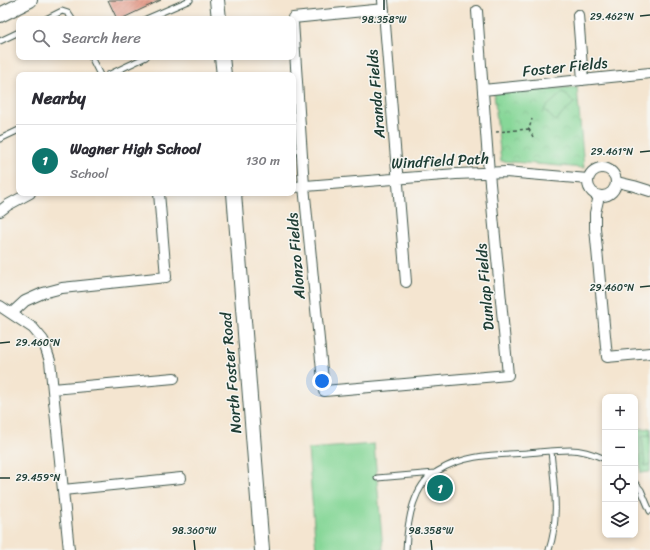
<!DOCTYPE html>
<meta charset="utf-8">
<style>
:root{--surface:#fff;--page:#f7f7f7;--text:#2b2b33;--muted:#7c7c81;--line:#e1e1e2;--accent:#0f766e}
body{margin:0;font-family:Sriracha,sans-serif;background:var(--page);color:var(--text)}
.controls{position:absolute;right:12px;bottom:12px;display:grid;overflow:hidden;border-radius:8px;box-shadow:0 2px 6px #0003}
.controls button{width:36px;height:36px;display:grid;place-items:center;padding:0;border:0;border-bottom:1px solid var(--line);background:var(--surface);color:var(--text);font:20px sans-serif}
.you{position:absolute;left:322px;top:381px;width:14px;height:14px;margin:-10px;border:3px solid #fff;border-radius:50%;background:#1a73e8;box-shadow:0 0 0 6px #1a73e833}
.badge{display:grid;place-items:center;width:26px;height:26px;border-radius:50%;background:var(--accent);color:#fff;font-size:13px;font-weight:700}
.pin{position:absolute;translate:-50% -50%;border:2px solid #fff;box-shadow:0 1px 4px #0006}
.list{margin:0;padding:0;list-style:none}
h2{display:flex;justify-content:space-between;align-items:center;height:52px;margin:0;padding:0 16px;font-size:17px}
h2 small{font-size:13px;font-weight:400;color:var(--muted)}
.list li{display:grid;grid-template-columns:26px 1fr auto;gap:12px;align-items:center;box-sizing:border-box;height:72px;padding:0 16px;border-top:1px solid var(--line)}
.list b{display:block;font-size:15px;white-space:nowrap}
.list p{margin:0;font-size:13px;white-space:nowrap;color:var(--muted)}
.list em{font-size:13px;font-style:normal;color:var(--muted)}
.icon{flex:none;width:22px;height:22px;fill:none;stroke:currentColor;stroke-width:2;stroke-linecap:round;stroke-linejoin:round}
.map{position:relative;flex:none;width:650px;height:550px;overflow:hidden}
.search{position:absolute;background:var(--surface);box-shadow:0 2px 6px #0003;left:16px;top:16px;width:280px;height:44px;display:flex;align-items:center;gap:10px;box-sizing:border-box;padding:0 14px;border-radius:8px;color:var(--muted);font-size:15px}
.panel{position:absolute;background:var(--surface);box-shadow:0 2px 6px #0003;left:16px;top:72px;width:280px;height:124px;border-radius:8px}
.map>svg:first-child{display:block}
.park{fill:url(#park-crowns);stroke:#538a66}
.pitch{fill:#87d798;stroke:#538a66}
.building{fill:url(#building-hatch)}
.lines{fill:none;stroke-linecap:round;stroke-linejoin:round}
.lane-casing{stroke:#3f564b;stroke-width:7}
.street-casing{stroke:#3f564b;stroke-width:12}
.secondary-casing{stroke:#3f564b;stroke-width:16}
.path{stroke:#3f564b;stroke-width:1.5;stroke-dasharray:3 3;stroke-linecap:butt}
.lane{stroke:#fff;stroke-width:5}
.street{stroke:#fff;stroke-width:10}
.secondary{stroke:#fff;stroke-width:14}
.ticks{fill:none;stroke:#1f3d34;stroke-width:1.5}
.labels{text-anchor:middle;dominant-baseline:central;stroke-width:3;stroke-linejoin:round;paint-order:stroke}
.street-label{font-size:15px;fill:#1f3d34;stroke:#f6f6f2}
.ticks-label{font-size:10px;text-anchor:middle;fill:#1f3d34;stroke:#f6f6f2;stroke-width:3;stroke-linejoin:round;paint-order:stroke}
</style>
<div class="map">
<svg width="650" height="550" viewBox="0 0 650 550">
<defs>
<pattern id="park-crowns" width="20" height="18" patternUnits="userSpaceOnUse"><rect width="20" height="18" fill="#87d798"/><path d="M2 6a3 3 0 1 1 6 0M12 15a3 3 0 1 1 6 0" fill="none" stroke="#74b984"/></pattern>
<pattern id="building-hatch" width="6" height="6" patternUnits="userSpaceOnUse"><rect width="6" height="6" fill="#e2907d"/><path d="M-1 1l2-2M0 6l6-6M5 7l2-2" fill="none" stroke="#b77767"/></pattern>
</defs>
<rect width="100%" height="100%" fill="#f6f6f2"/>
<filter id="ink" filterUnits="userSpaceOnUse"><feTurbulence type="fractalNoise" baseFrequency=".025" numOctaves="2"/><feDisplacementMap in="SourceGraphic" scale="8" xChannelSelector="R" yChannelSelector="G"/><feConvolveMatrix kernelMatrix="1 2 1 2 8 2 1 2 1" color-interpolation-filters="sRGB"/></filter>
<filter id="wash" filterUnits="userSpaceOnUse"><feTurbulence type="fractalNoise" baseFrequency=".012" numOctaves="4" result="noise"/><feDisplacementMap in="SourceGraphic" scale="16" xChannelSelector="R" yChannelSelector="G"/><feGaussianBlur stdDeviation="0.9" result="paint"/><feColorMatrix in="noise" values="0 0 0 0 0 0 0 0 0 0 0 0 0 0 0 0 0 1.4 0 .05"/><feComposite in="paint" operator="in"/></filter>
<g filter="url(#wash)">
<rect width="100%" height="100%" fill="#f4e5d0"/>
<!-- park -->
<path class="park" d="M577 87 584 168 501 161 494 93Z
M650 428V472L641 473 637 429Z"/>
<!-- pitch -->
<path class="pitch" d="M563 92 574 103 555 121 544 109Z
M650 435V465L645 466 642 436Z
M374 444 383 550H316L308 449Z"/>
<g id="blocks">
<!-- building -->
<path class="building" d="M108 0H161L121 19H117Z"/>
</g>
</g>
<g filter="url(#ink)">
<use href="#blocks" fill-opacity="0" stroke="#3f564b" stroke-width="1"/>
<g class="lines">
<!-- lane casing -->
<g class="lane-casing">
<path id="lane" d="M46 19 62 11 68 13 72 19
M146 19 190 0
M0 41 19 32
M91 57 100 75
M108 75 146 57
M0 139 19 130
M377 478 435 473
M635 483 641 490 650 511
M406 550C407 528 411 495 428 478 431 475 435 473 438 471 465 454 496 455 527 453 541 452 556 450 570 450 582 450 594 454 605 459
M549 550C560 517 554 485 551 451"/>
</g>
<!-- street casing -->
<g class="street-casing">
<path id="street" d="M383 0 406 282
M578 15 583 80
M293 19V18L384 9
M293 22 304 186 324 391 508 375 489 173 477 11
M483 90 650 73
M588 182a14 14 0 1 1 28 0a14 14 0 1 1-28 0Z
M617 182 634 186 650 191
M293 187 456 174 506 172 588 179
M599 196 595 213V228L607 357 650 353
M0 211 8 205 30 193
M0 306 33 328 43 340 50 361 69 550
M12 313 25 301 43 293 62 288 166 277 159 193
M53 389 174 378
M63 490 181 478"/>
</g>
<!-- secondary casing -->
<g class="secondary-casing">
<path id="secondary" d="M217 0 219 19
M0 15 30 0
M222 57 224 75
M234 193 262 550"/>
</g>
<!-- path -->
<path class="path" d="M529 129 533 137
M496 132 529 129 532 119"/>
<!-- lane -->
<use href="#lane" class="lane"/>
<!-- street -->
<use href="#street" class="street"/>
<!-- secondary -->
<use href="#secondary" class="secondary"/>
</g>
</g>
<!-- ticks -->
<path class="ticks" d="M384 0V10M640 16 650 15M640 152 650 151M640 287 650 286M0 343 10 342M0 478H10M194 540 195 550M431 540 432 550"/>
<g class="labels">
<!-- street labels -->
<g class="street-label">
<text transform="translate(565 67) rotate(-6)">Foster Fields</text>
<text transform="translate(376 94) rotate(-95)">Aranda Fields</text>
<text transform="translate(440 161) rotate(-3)">Windfield Path</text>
<text transform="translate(296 256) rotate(-95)">Alonzo Fields</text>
<text transform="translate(485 287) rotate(-95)">Dunlap Fields</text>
<text transform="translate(231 373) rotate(-95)">North Foster Road</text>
</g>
</g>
<g class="ticks-label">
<text x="612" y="20">29.462°N</text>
<text x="384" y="23">98.358°W</text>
<text x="612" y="155">29.461°N</text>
<text x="612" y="291">29.460°N</text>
<text x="38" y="346">29.460°N</text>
<text x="38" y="481">29.459°N</text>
<text x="194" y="534">98.360°W</text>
<text x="431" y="534">98.358°W</text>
</g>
</svg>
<div class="controls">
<button>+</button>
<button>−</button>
<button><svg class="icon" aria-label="locate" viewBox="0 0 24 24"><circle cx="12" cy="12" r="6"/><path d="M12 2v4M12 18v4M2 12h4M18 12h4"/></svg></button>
<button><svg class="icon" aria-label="layers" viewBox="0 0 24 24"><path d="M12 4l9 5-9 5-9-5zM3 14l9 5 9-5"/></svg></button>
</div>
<div class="you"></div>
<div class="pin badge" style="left:440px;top:488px">1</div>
<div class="search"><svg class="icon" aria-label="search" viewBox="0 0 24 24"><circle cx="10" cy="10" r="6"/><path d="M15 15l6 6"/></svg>Search here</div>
<section class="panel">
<h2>Nearby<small></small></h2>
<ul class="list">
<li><span class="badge">1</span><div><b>Wagner High School</b><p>School</p></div><em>130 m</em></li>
</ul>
</section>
</div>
